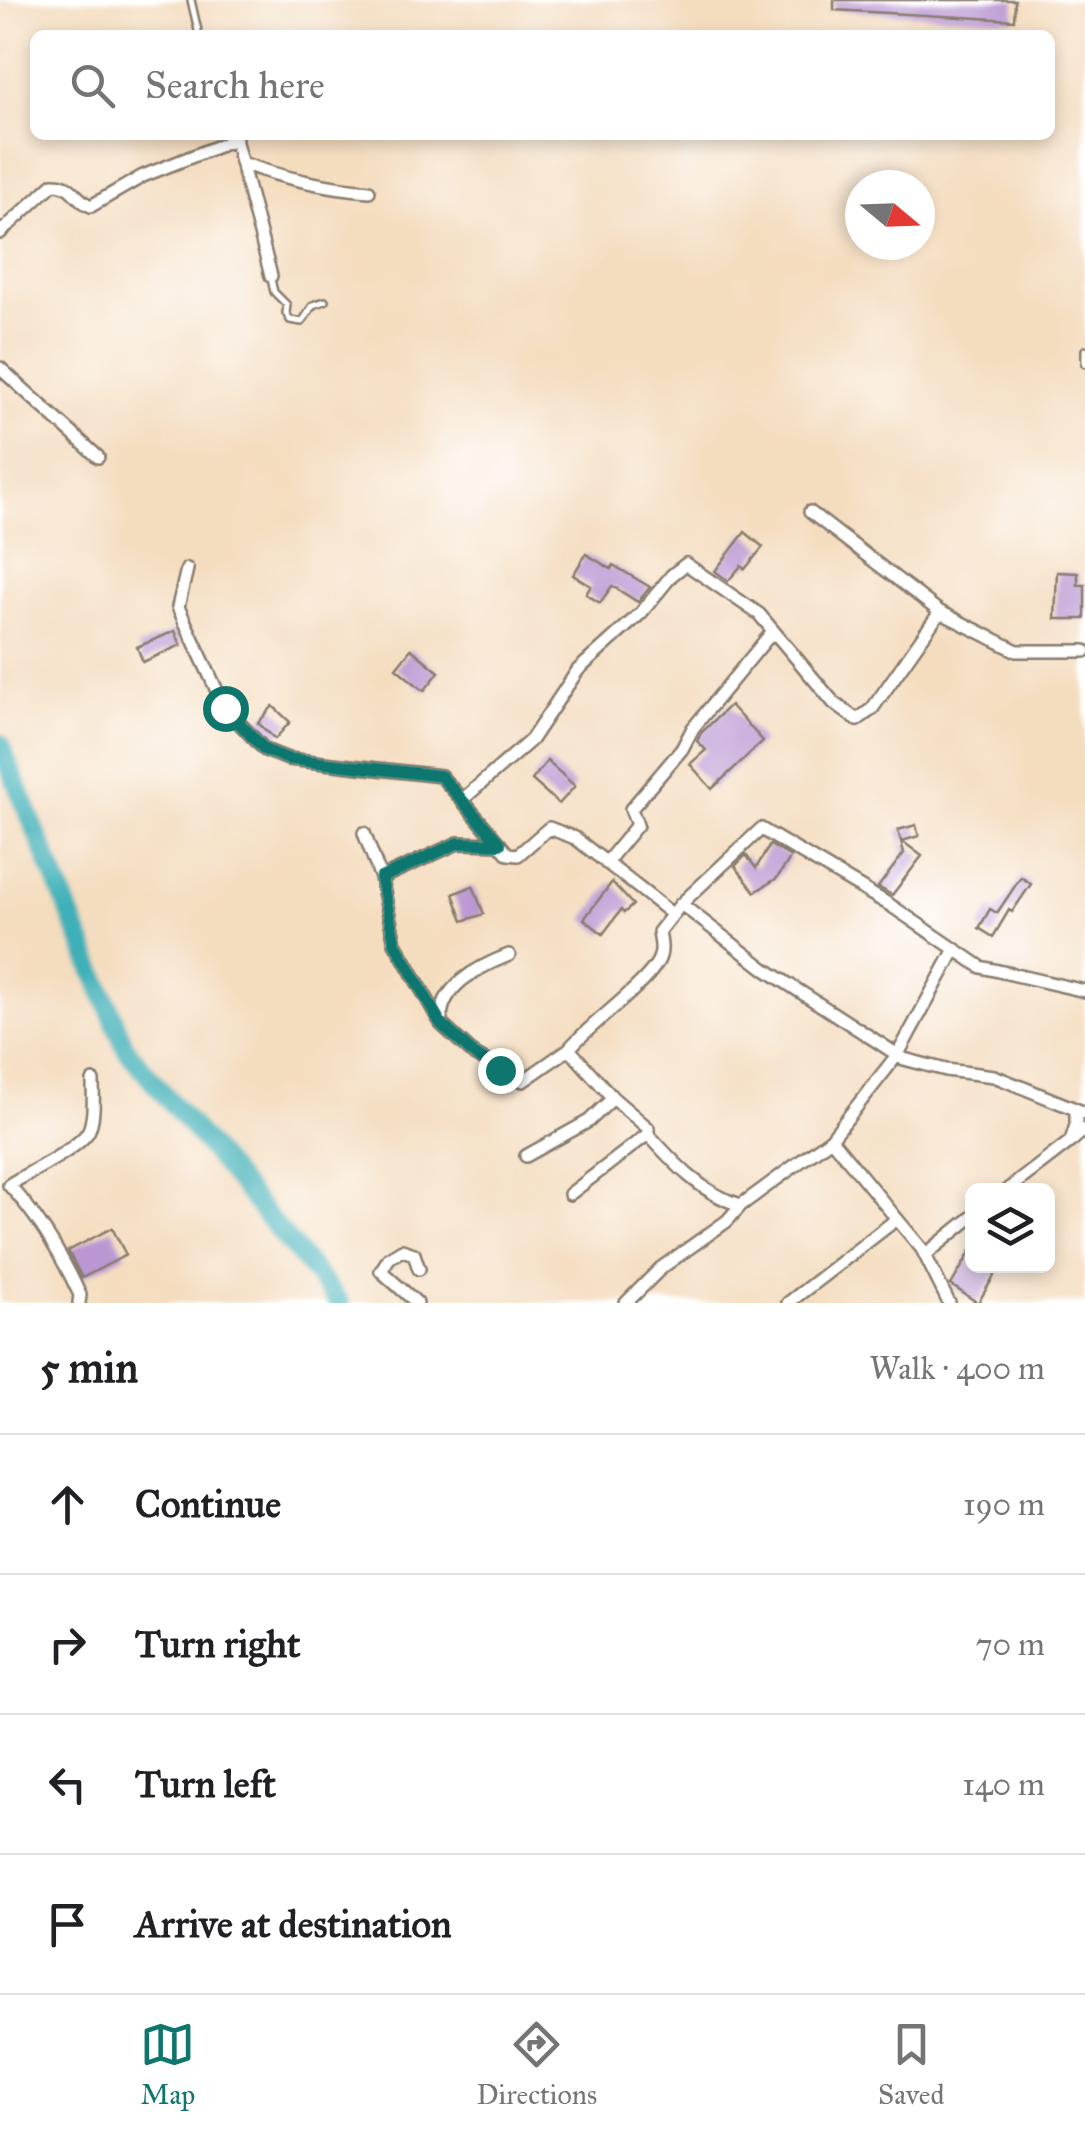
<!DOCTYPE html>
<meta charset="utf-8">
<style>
:root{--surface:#fff;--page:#f6f6f6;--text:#202124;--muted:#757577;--line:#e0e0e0;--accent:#0f766e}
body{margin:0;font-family:"IM FELL Great Primer",serif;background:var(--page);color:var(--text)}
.controls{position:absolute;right:30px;bottom:30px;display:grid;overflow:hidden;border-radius:15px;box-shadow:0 5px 15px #0003}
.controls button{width:90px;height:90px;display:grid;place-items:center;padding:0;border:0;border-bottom:2px solid var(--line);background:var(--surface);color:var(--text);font:50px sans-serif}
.compass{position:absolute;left:845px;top:170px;width:90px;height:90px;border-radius:50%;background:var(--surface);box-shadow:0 5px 15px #0003;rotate:109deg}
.stop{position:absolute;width:30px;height:30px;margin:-22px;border:8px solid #0f766e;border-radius:50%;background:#fff}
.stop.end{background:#0f766e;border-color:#fff;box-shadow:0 2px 10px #0008}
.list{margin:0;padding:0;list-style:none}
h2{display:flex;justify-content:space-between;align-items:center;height:130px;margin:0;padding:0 40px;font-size:42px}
h2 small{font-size:32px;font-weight:400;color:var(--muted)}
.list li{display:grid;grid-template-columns:65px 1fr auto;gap:30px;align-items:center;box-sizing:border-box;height:140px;padding:0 40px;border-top:2px solid var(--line)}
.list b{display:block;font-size:38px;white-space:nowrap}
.list em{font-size:32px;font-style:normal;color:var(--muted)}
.icon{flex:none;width:55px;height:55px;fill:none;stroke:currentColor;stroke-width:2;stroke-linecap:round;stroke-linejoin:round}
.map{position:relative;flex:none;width:1085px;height:1303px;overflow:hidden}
.search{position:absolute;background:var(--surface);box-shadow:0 5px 15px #0003;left:30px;right:30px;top:30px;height:110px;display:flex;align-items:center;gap:25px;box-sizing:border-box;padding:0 35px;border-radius:15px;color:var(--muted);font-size:38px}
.sheet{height:690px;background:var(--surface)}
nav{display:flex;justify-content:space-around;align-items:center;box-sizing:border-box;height:140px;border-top:2px solid var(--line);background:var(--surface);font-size:28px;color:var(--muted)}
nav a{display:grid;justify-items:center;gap:5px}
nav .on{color:var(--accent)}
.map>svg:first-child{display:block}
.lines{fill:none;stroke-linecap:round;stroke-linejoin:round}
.river{stroke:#3fb0b8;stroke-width:20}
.building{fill:#ba96d2}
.lane-casing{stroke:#887c6d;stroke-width:10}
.street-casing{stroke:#887c6d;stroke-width:16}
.lane{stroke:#fff;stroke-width:5}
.street{stroke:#fff;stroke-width:11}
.route{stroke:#0f766e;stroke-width:12}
</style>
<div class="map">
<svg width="1085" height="1303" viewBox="0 0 1085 1303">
<rect width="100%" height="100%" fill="#fff"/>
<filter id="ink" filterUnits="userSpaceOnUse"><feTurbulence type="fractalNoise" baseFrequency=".01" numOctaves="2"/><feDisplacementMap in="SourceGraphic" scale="20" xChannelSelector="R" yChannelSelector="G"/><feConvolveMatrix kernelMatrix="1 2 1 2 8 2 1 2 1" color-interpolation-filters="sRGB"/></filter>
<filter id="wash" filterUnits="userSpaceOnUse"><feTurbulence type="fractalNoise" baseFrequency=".0048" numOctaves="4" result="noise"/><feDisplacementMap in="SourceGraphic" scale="40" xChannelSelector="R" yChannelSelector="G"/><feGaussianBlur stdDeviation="2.25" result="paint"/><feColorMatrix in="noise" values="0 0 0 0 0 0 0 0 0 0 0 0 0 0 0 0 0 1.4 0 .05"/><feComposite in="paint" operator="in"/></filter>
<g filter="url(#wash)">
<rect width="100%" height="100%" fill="#f4dcbe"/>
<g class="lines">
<!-- river -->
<path class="river" d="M0 744 126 1049 340 1303"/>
</g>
<g id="blocks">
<!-- building -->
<path class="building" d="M834 0H1015L1014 20 834 10Z
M745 532 763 547 745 569 741 566 728 581 715 571Z
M586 554 611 569 613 565 650 587 638 602 612 586 600 603 586 594 591 586 573 575Z
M1057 572 1078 573V585H1085V619H1055Z
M175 631 181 645 143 662 137 647Z
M411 649 439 672 424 691 396 668Z
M730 705 763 741 712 789 690 764 706 750 697 741 701 733Z
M273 706 290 722 275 739 258 723Z
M547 761 575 786 559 804 532 780Z
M916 825 919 836 902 841 922 856 892 895 878 887 904 853 898 830Z
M770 845 791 857 777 878 755 892 735 866 746 855 756 868Z
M1021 877 1031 884 1012 912 1009 910 993 937 979 928 990 909 997 913Z
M612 882 633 905 624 913 621 910 603 934 584 919Z
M473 886 484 914 463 921 453 894Z
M112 1228 126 1255 82 1278 68 1251Z
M972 1249V1266H1000L978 1303 951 1285Z"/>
</g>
</g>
<g filter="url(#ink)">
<use href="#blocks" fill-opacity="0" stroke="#887c6d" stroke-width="2.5"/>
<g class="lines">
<!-- lane casing -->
<g class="lane-casing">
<path id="lane" d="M191 0 199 35
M271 279 274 292 287 305 286 313 290 320 302 322 313 305 325 301
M1085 350V364"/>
</g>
<!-- street casing -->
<g class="street-casing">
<path id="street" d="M234 135 271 276
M242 163C285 179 323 187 369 191
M0 233 53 184C73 183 75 200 91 206L143 176 236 139
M0 368 98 457
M810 512 940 612
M187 569 178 607 225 708 265 750 288 759 441 776 462 800
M364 833 381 878 395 943 439 1020
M606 863 637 825 631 809 682 749 693 728 773 631
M381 878 458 843 500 844
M681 904 761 829 890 905 981 967 1085 991
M672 914 575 838 549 828 518 855 508 854 462 800 531 740 578 670 641 613 672 575 686 564 759 614 834 703 857 720 872 709 940 612 1017 651H1085
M509 955C478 967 438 987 441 1024L475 1055 523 1081 569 1049 613 1098
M569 1049C588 1025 654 980 660 956 663 948 660 940 659 932L681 904 765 969 904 1059 946 1070 994 1076 1085 1113
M1076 1112V1125L1071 1141 1085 1129
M831 1139 897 1219
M526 1156 589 1121 613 1098 648 1128V1134
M1007 1190 1071 1141
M570 1194 648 1134C674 1163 703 1195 741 1205L727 1221 661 1268 626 1303
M741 1205 831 1139 898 1054 954 951
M925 1255 972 1217
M79 1303 80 1295C62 1256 38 1216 9 1185 27 1173 81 1148 89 1130 95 1115 93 1096 93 1081
M417 1303 381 1271 389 1258 402 1250 414 1254 419 1269
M788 1303 897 1219 922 1249 949 1303"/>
</g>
<!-- lane -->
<use href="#lane" class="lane"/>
<!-- street -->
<use href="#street" class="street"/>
</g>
</g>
<g class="lines" filter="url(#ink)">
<!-- route -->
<path class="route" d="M225 708 265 750 288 759 441 776 500 844 458 843 381 878 395 943 441 1024 475 1055 500 1070"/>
</g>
</svg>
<div class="controls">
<button><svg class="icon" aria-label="layers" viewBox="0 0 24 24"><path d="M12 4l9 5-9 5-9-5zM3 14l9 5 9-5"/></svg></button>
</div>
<svg class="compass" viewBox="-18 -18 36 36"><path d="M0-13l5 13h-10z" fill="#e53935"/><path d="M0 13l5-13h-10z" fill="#757577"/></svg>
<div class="stop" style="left:225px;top:708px"></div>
<div class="stop end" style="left:500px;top:1070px"></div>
<div class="search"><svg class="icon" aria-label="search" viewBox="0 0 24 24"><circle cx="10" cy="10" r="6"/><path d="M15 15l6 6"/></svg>Search here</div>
</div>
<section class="sheet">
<h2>5 min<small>Walk · 400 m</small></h2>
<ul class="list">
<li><svg class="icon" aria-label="ahead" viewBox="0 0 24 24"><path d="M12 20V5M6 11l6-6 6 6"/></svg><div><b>Continue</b></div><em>190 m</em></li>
<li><svg class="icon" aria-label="right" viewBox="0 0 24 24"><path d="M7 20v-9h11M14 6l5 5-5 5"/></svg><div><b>Turn right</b></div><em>70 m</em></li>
<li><svg class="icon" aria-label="left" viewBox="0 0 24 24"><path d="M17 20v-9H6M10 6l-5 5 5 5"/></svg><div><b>Turn left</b></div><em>140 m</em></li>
<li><svg class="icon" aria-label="arrive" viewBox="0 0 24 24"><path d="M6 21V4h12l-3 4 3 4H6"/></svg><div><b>Arrive at destination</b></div></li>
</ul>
</section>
<nav>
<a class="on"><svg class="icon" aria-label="map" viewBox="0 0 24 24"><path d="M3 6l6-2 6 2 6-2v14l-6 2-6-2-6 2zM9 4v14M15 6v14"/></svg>Map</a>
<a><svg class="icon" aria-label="directions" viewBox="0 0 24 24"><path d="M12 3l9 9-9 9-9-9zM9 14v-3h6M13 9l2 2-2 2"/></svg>Directions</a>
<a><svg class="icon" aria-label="saved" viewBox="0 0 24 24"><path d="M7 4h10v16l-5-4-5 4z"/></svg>Saved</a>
</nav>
